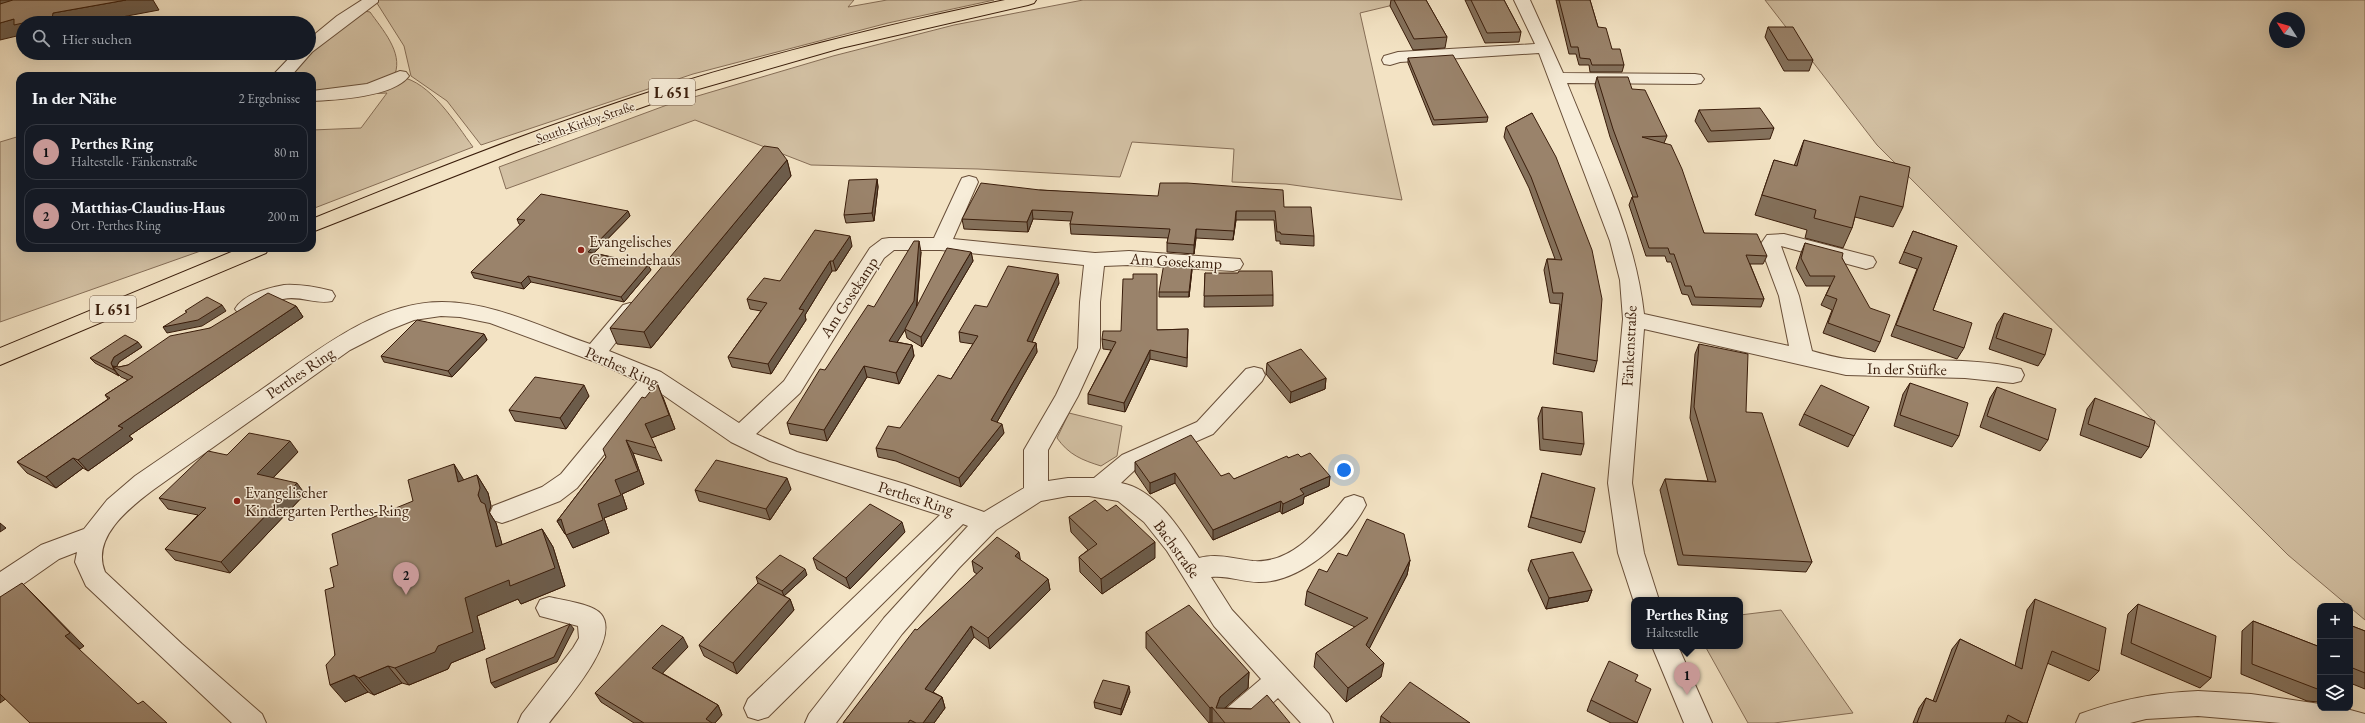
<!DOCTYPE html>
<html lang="de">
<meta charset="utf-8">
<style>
:root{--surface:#171b24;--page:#20242c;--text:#f1f3f6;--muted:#9ea1a6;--line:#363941;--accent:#c59692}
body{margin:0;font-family:"EB Garamond",serif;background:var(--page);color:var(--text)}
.controls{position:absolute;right:12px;bottom:12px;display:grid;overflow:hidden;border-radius:8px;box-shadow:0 4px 16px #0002}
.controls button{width:36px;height:36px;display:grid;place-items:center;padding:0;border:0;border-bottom:1px solid var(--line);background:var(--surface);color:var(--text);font:20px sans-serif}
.compass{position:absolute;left:2269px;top:12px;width:36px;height:36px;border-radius:50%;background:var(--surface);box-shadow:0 4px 16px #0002;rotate:306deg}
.you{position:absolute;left:1344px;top:470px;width:14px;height:14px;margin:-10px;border:3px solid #fff;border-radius:50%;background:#1a73e8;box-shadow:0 0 0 6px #1a73e833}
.badge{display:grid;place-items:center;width:26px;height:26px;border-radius:50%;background:var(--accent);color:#111;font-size:13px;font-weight:700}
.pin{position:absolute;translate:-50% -33px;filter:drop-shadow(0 1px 2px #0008)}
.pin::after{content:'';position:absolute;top:21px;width:14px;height:12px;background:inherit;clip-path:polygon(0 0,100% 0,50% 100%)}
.popup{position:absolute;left:1631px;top:597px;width:112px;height:52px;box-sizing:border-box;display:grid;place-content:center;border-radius:8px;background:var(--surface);filter:drop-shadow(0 1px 3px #0005);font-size:13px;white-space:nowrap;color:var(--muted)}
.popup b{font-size:15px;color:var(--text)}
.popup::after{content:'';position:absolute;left:50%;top:100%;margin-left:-8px;border:8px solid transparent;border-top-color:var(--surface)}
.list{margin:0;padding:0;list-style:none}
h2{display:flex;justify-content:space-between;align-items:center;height:52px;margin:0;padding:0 16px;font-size:17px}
h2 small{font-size:13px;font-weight:400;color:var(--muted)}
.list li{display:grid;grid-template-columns:26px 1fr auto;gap:12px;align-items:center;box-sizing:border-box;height:56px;margin:0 8px 8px;padding:0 8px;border:1px solid var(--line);border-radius:12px}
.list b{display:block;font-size:15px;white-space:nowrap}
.list p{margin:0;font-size:13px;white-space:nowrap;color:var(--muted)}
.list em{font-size:13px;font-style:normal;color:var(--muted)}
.icon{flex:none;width:22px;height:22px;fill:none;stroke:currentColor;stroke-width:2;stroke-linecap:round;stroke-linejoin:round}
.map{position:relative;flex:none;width:2365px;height:723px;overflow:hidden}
.search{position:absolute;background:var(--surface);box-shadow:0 4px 16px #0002;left:16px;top:16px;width:300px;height:44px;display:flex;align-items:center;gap:10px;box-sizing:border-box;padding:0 14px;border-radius:22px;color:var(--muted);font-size:15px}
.panel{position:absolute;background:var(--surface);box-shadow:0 4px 16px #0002;left:16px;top:72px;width:300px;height:180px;border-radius:12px}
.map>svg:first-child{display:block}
.green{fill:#d3c1a4;stroke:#866e57;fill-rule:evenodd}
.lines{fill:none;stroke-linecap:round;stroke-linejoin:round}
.minor-casing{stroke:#684e38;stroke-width:2}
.major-casing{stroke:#391c0a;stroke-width:2}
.minor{fill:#f7edd9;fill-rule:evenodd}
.major{fill:#f3e3c4;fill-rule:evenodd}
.wall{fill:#84715c;stroke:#391c0a}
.shaded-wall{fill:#6c5c4b;stroke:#391c0a}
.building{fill:#9a836b;stroke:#391c0a}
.poi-dot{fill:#8f2418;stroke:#f7edd9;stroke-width:1.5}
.labels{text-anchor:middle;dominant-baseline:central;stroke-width:3;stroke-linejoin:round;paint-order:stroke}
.far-street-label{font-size:13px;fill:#391c0a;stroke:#f7edd9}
.shield{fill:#f7edd9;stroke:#725b48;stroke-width:1}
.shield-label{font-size:15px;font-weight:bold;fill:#391c0a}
.poi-label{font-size:16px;fill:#391c0a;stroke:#f7edd9;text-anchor:start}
.street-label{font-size:16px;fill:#391c0a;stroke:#f7edd9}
</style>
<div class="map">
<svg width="2365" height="723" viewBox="0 0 2365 723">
<rect width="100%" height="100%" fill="#f3e3c4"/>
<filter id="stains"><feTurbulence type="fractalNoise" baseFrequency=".005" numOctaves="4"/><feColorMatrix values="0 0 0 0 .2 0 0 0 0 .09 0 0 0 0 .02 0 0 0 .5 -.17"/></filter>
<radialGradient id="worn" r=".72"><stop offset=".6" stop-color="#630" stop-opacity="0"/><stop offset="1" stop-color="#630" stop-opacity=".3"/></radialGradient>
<!-- green -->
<path class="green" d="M375 0H854L848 7 887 0H994L888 23 693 74 481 145 447 101 411 76 404 46Z
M1083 0H1414L1360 13 1402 200 1286 184 1232 182 1234 149 1132 142 1120 177 978 169 811 165 695 120 506 189 499 167 667 105 833 56 954 25Z
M1765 0H2365V620L2288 555 1877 145ZM2275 18H2299V42H2275Z
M364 11 370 12C382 29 403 52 395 74L370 86 312 94V76H286L314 49Z
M400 77C430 81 456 124 473 147L312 209V130L361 128 387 93 367 94Z
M20 136V248H209L0 322V142Z
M1069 413 1122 426 1117 456 1101 466C1082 460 1069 455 1057 438Z
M1781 610 1853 713 1774 723H1748L1705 646H1740V615Z"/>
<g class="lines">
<!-- minor casing -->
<g class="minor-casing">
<path id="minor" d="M362 0H378V2L312 52 291 76H272L294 53H309V39L337 16Z
M1514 0H1530L1563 73 1695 74 1701 75 1704 79 1701 83 1695 84 1567 83C1597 158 1635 233 1644 314L1789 346 1779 296 1760 245 1767 235 1784 234 1873 257 1876 262 1873 267 1866 269 1781 246 1799 296 1812 351C1823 354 1836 358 1848 359 1900 363 1971 355 2021 369L2024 375 2021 381 2013 383 1965 378 1846 375 1644 329 1632 483 1644 553 1659 600H1634V602L1618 553 1608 483 1623 319 1620 280 1610 241 1539 53 1400 62 1390 65 1384 64 1382 60 1384 56 1398 52 1535 44Z
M400 71 406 72 409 76C394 97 336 100 312 101V91L367 84Z
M969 176 976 178 978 182 953 239 1095 253 1129 251 1240 259 1243 264 1240 269 1233 271 1129 265 1104 266 1100 302V348L1078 396 1048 450V481L1068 478H1094L1122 455 1197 422 1246 369 1254 367 1262 369 1265 375 1262 381 1213 434 1138 467 1121 483C1156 489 1181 531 1199 558 1218 553 1234 559 1253 561 1294 564 1321 526 1345 498L1354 495 1363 498 1366 505C1348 540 1300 583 1259 582 1243 582 1227 575 1211 577L1232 610 1329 714 1333 723H1301L1278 698 1250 723H1216L1220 714 1261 679 1214 626 1167 551 1144 522 1118 501 1089 496H1068L1041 501 996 530 959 568 902 634 836 723H805L809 714 884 618 968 526 963 524 768 717 758 720 748 717 744 708 748 699 940 515 770 461 731 442 656 390 577 488 560 501 511 520 502 523 493 520 490 513 493 506 542 487 561 474 638 381 601 364 490 323 460 317 441 316 414 320 389 330 350 350 153 490C128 509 91 538 105 572L182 644 262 714 266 723H232L86 586 75 562 77 552 59 559 9 594 0 597V572L41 545 84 529 107 500 135 476C176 448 217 420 258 392 312 355 373 302 442 302 494 302 542 328 590 344L623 305 630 303 637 305 641 310 637 315 609 351 661 372 739 423 784 381 870 248 882 239 889 238H934L960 182 962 178ZM894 250H941L1084 265 1080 302 1078 348 1056 395 1024 450V488L984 512 905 484 797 452 756 434 800 393 884 258Z
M284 285C300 284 316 287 332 291L335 296 332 301C316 305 300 295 283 299 269 302 259 312 246 316L239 314 235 309C244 294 268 288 284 285Z
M549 597C562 600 593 604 601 614 622 639 564 703 549 723H518L522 714 573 648 579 638 578 626 540 616 536 608 540 600Z
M1652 646H1678L1712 723H1684Z
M2198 691 2251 694 2320 704V708H2343L2365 714V723H2281L2198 716 2146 719 2130 723H2076L2080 714C2121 699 2155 693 2198 691Z"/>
</g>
<!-- major casing -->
<g class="major-casing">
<path id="major" d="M1005 0H1036L1034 3 1028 5 841 48 674 96 521 150 312 232V219C427 172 543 126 662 88 774 53 889 24 1005 0Z
M241 248H269L266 253 0 365V348Z"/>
</g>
<!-- minor -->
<use href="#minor" class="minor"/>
<!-- major -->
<use href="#major" class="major"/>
</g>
<!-- wall -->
<path class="wall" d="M1391 0H1426L1447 37 1445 48 1413 50 1390 6Z
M1465 0H1504L1521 32 1519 42 1485 43Z
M1556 0H1590L1598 27 1612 49 1624 65 1622 72H1590L1589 65H1579L1576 54H1569Z
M1768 27 1813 60 1809 71H1784L1765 37Z
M1408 58 1488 117 1487 122 1433 125 1408 63Z
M1597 77 1632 89 1667 136 1664 143 1704 233 1767 256 1763 264H1750L1764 299 1761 307 1692 305 1688 295 1682 294 1671 262H1667L1665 256H1646L1629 205 1632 197H1633L1610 137 1595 85Z
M1699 110 1774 128 1770 139 1708 142 1695 121Z
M1532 113 1597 361 1594 372 1553 364 1560 304 1550 303 1544 270 1547 259H1555L1529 188 1504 137 1506 127Z
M1804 140 1903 207 1893 227 1855 217 1852 228 1843 248 1805 238 1807 230 1755 215 1767 180 1774 160 1794 166Z
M787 160 791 176 651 348 617 344 610 328Z
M877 179 878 187 874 221 846 223 844 215Z
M1040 190 1284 207 1314 236V246L1280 244V241H1276L1274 220H1236L1233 240 1196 238 1194 254 1167 252V243L1168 238 1071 234 1070 224 1071 221 1033 219 1028 232 964 229 962 219Z
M628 211 630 216 594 253 648 265 651 270 624 302 531 282 524 289 474 278 471 272 521 225 519 224 517 219Z
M1913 231 1957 246 1933 310 1964 348 1957 359 1891 336 1917 269 1899 263Z
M1805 243 1842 258 1880 342 1875 352 1823 333 1832 310 1821 305 1830 286H1806L1796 268 1801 253Z
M852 246 836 271H832L805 315 806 320 771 374 732 367 728 357 761 311 750 309 747 299 780 281Z
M921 252 917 306 971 252 973 261 922 347 907 338 905 330 897 342 912 345 914 356 899 384 867 377 827 441 790 434 787 423 825 370Z
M1192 270 1189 297H1159V292Z
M1205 273 1273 295V306L1204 307Z
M1059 283 1032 342 1036 343 1037 352 997 422 1004 433 961 487 896 461 878 457 876 448 900 428 951 379 973 344 960 342 959 332 987 307Z
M296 306 303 317 129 436 133 439 88 471 83 468 56 488 27 473 17 462 108 399 105 395 128 380 121 377 117 373 119 376 95 363 90 358 142 347 119 362 116 367H119L128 365 210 328Z
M2004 313 2045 355 2038 366 1989 349 1997 324Z
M1188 329 1187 367 1150 359 1125 412 1088 404V394L1111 350 1103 349 1102 339 1157 330Z
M484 334 487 340 452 377 384 362 381 356Z
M1699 344 1746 412 1812 562 1806 572 1678 565 1660 490 1665 479 1708 481 1690 418 1695 354Z
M1267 363 1326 378 1325 389 1290 403 1266 374Z
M1910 383 1959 436 1952 447 1894 426 1903 394Z
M1997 387 2048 440 2040 451 1980 427 1990 398Z
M589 396 566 429 515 421 509 410Z
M663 397 675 429 651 438 662 461 633 453 644 484 622 494 627 509 604 518 609 533 573 548 566 534H565L557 521 606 457 645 398Z
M2095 398 2149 447 2141 458 2080 435 2087 409Z
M1542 407 1584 444 1581 455 1540 450 1538 418Z
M1869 407 1848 447 1799 425 1804 414Z
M298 452 273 478 305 494 230 573 175 560 165 549 198 515 168 509 159 498 227 455Z
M1301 457 1330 476 1329 486 1304 497 1303 504 1282 514 1280 511 1213 540 1175 483 1150 494 1135 472V462L1221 476 1234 479 1288 458Z
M1542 473 1585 532 1581 543 1528 527Z
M477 475 488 493 491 506 489 512 496 523 502 545 542 529 553 547 565 586 521 604 518 599 477 616 485 649 451 663 448 669 409 685 402 683 374 695 368 692 345 702 335 655 334 587 338 565 464 480Z
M791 489 770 520 699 501 695 490Z
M1069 517 1155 558 1102 594 1080 572 1079 557 1088 550 1071 532Z
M905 532 850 589 817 569 813 558Z
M1347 556 1410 560 1407 575 1369 648 1381 677 1346 702 1314 667 1316 653 1355 627 1305 605 1307 591 1327 572Z
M1531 560 1592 590 1588 601 1546 609 1528 570Z
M972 561H1021L1048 579 1050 590 990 649 974 637 933 692 942 697 945 708 934 723H843L917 630 977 574 974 572Z
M807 575 784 596 790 599 794 610 737 674 704 656 699 645 758 583 756 577Z
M2035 599 2099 671 2089 681 2047 663 2027 723H1913L1919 708 1926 698 1933 701 1952 649 1960 639 2015 666 2027 610Z
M2138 604 2211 678 2200 688 2121 654 2128 614Z
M2253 621 2320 647V701L2319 702 2307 701 2241 674 2242 631Z
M2352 626 2365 631V689L2350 683V628Z
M1146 632 1249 672 1248 688 1224 708 1251 709 1290 723H1209L1146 648Z
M688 647 662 673 718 705 722 715 715 723H634L601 702 595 693Z
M1635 681 1637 723H1611L1587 711 1591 700Z
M1130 692 1121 715 1095 708 1094 702Z
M1381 716 1470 723H1380Z"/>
<!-- shaded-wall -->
<path class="shaded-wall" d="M0 0H27L0 9Z
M126 0H153L159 10 90 23H35L53 13Z
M14 19 23 23V38L21 35 0 40V23Z
M787 160 791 176 651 348 644 332Z
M877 179 878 187 874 221 872 213Z
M1032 210 1033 219 1028 232 1027 222Z
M628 211 630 216 590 257 588 252Z
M1236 211V220L1233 240 1234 231Z
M1196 229V238L1194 254V245Z
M850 236 852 246 836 271 833 261Z
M919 241 921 252 916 312 891 352 889 341Z
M971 252 973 261 922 347 921 337Z
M830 261 832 271 805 315 806 320 771 374 768 364 799 309Z
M648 265 651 270 624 302 621 297Z
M1192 265V270L1189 297V292Z
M1058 274 1059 283 1028 351 1027 341Z
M528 276 531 282 524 289 521 283Z
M222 305 226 311 202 326 167 333 163 327Z
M296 306 303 317 129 436 133 439 88 471 78 460 118 426Z
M484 334 487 340 452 377 448 371Z
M138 342 142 347 119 362 116 368 112 366 111 363 114 357Z
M1036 343 1037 352 993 429 991 420Z
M912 345 914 356 899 384 896 373Z
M1150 350V359L1125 412 1124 403Z
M864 366 867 377 827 441 824 430Z
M113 367 119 376 114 370Z
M1326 378 1325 389 1290 403 1291 392Z
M657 383 675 429 651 438 645 424Z
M584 385 589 396 566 429 560 418Z
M1002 424 1004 433 961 487 959 478Z
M626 440 633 453 644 484 622 494 627 509 604 518 609 533 573 548 566 535 598 504 615 480Z
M290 441 298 452 266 485 257 474Z
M73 458 83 468 56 488 46 477Z
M454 464 465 482H458Z
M1175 473V483L1150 494V483Z
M477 475 488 493 491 506 489 512 496 523 508 565 496 547 478 495Z
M1330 476 1329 486 1304 497 1303 504 1282 514 1283 504 1300 489Z
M787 478 791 489 770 520 766 509Z
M297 483 305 494 230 573 221 562Z
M1281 501 1280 511 1213 540V530Z
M561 519 568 533 565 534 557 521Z
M902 522 905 532 850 589 846 578Z
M0 523 6 528 0 532Z
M542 529 553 547 565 586 521 604 518 599 477 616 485 649 451 663 448 669 409 685 395 668 465 598Z
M1155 542V558L1102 594 1101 579Z
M1019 552 1021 563 1015 556Z
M1410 560 1407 575 1364 659 1366 645Z
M805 569 807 575 784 596 782 591Z
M1048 579 1050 590 990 649 988 638Z
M22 583 36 597 84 646 80 649 65 636Z
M1592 590 1588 601 1546 609 1549 598Z
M790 599 794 610 737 674 733 663Z
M570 624 574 629 557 662 495 688 491 683Z
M971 626 974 637 928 699 925 689Z
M683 637 688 647 658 678 652 668Z
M1384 663 1381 677 1346 702 1348 688Z
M388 666 402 683 374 695 359 678Z
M1249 672 1248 688 1219 713 1216 708 1220 697Z
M354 675 368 692 345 702 330 685Z
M1129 686 1130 692 1121 715V709Z
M0 693 7 698 0 703Z
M942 697 945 708 934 723H923Z
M718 705 722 715 715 723H708L706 719Z
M1212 707V723H1210V708Z"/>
<!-- building -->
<path class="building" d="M13 0H126L53 13 52 19 35 23H23L14 25V19L0 23V4Z
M1394 0H1426L1447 37 1414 39Z
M1471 0H1504L1521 32 1487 33Z
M1559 0H1590L1598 27 1606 28 1612 49H1620L1624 65H1592L1590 59 1580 58 1578 47H1571Z
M1768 27H1793L1813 60H1788Z
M1453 55 1488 117 1434 120 1408 58Z
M1597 77H1628L1632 89 1645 90 1667 136 1642 137 1671 145 1682 169 1704 233 1757 234 1767 256 1746 255 1764 299 1695 297 1691 286H1685L1674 254H1670L1668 248H1649L1632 197H1638L1613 129Z
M1760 108 1774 128 1711 131 1699 110Z
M1532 113 1556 157 1592 250 1602 299 1597 361 1556 353 1563 293H1553L1547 259 1562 260 1531 177 1506 127Z
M1804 140 1910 167 1903 207 1860 196 1852 228 1814 218 1816 210 1762 195 1774 160 1797 166Z
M764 146 778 148 787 160 644 332 610 328Z
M877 179 872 213 844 215 849 180Z
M981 183 1040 190 1158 196 1160 183H1187L1283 190 1284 207H1311L1314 236 1281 234 1280 232H1277L1275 211H1236L1234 231 1196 229 1194 245 1167 243 1170 229 1070 224 1073 212 1032 210 1027 222 962 219Z
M541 194 628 211 588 252 648 265 621 297 528 276 521 283 471 272 525 220 517 219Z
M815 230 850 236 833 261H830L799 309 804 310 768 364 728 357 767 303 747 299 764 278 780 281Z
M1913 231 1957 246 1933 310 1972 323 1964 348 1896 325 1922 258 1904 252Z
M914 241H919L914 301 889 341 912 345 896 373 864 366 824 430 787 423 820 369 825 370 868 305 874 307Z
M1805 243 1843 253 1842 258 1870 308 1890 315 1880 342 1828 323 1837 299 1826 295 1835 276H1810L1801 258Z
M947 248 971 252 921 337 905 329Z
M1164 263 1192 265 1189 292H1159Z
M1008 266 1058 274 1027 341 1036 343 991 420 1002 424 959 478 894 451 876 448 888 426 900 428 938 375 951 379 978 336 959 332 975 305 987 307Z
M1239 271H1272L1273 295 1204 296 1205 273H1238Z
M1133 274H1157V330L1188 329 1187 358 1150 350 1124 403 1088 394 1116 342 1102 339 1103 331H1121L1123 279H1133Z
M268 293 296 306 118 426 123 428 78 460 73 458 46 477 17 462 110 398 105 395 133 377 112 366 119 367 128 365 170 336 210 328Z
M207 297 222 305 198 320 163 327 187 312 185 311Z
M2004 313 2052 329 2045 355 1996 338Z
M417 320 484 334 448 371 381 356Z
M125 335 138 342 114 357 111 363 114 370 90 358Z
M1699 344 1748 354 1746 412 1762 413 1812 562 1683 555 1665 479 1716 482 1694 407Z
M1301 349 1326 378 1291 392 1267 363Z
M535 377 584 385 560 418 509 410Z
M657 383 669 415 645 424 656 448 626 440 638 471 615 480 621 495 598 504 603 520 566 535 561 519 557 521 606 457 603 449 642 397 645 398Z
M1910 383 1968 403 1959 436 1900 415Z
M1821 385 1869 407 1854 436 1804 414Z
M1997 387 2056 409 2048 440 1987 416Z
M2095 398 2155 421 2149 447 2088 424Z
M1542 407 1582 412 1584 444 1543 439Z
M249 433 290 441 257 474 297 483 221 562 165 549 206 508 159 498 208 451 227 455Z
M1191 435 1221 476 1229 473 1234 479 1287 456 1288 458 1298 454 1301 457 1310 453 1330 476 1300 489 1304 494 1283 504 1281 501 1213 530 1175 473 1150 483 1135 462Z
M716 460 787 478 766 509 695 490Z
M454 464 458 482 477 475 480 488 478 495 481 502 485 504 496 547 542 529 555 568 510 586 509 580 465 598 473 632 438 646 435 652 395 668 388 666 359 678 354 675 330 685 326 665 335 655 325 590 334 587 330 568 338 565 332 534 413 501 408 480Z
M1542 473 1595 488 1585 532 1531 517Z
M1095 500 1107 511 1116 505 1155 542 1101 579 1079 557 1097 544 1069 517Z
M870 504 902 522 846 578 813 558Z
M1367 519 1404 534 1410 560 1366 645 1384 663 1348 688 1316 653 1368 618 1307 591 1319 569 1327 572 1338 553 1347 556Z
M997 537 1019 552 1015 556 1048 579 988 638 971 626 925 689 942 697 923 723H916L910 720 908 723H843L915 629 917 630 983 568 972 561Z
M1573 552 1592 590 1549 598 1531 560Z
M780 555 805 569 782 591 756 577Z
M22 583 70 633 65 636 138 704 143 701 167 723H30L0 694V597Z
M758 583 790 599 733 663 699 645Z
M2035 599 2106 628 2099 671 2052 651 2027 723H2023L2008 715 2005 723H1917L1926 698 1936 702 1960 639 2022 669Z
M2138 604 2216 636 2211 678 2131 643Z
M1189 605 1249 672 1220 697 1216 708 1251 709 1267 695 1290 723H1225L1212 707 1210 708 1146 632Z
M2253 621 2320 647V690L2252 664Z
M570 624 554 657 491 683 486 659Z
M662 625 683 637 652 668 718 705 706 719 712 723H644L595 693Z
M2352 626 2365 631V673L2350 667Z
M1609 661 1638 675 1635 681 1651 689 1637 723 1591 700Z
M1103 680 1129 686 1121 709 1094 702Z
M1410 682 1470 723H1391L1381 716Z"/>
<!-- markers -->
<g class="poi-dot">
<circle cx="581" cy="250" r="4"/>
<circle cx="237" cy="501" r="4"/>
</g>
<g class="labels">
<!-- far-street labels -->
<g class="far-street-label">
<text transform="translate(585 122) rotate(-19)">South-Kirkby-Straße</text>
</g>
<!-- shield labels -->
<g class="shield">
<rect x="649" y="79" width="46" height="26" rx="3"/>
<rect x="90" y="296" width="46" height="26" rx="3"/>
</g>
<g class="shield-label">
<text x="672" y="92">L 651</text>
<text x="113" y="309">L 651</text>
</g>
<!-- poi labels -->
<g class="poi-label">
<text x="589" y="241">Evangelisches<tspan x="589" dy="18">Gemeindehaus</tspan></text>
<text x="245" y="492">Evangelischer<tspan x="245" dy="18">Kindergarten Perthes-Ring</tspan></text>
</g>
<!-- street labels -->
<g class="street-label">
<text transform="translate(1176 261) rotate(3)">Am Gosekamp</text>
<text transform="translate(849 297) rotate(-57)">Am Gosekamp</text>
<text transform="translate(1629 346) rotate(-87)">Fänkenstraße</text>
<text transform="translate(622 367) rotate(24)">Perthes Ring</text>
<text transform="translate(1907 369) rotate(1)">In der Stüfke</text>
<text transform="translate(300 373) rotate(-34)">Perthes Ring</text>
<text transform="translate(916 498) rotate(18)">Perthes Ring</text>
<text transform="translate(1177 549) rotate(54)">Bachstraße</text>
</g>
</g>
<rect width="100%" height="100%" filter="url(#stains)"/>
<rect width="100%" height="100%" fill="url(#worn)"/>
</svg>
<div class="controls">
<button>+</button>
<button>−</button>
<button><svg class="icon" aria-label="layers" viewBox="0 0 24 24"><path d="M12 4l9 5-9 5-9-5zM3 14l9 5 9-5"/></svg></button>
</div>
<svg class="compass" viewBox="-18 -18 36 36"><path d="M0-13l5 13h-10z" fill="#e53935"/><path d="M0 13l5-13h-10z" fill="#9ea1a6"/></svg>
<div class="you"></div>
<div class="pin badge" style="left:1687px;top:695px">1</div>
<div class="popup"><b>Perthes Ring</b>Haltestelle</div>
<div class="pin badge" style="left:406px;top:595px">2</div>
<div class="search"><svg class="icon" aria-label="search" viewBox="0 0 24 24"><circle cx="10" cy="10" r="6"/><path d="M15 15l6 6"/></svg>Hier suchen</div>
<section class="panel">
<h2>In der Nähe<small>2 Ergebnisse</small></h2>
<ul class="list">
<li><span class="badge">1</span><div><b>Perthes Ring</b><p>Haltestelle · Fänkenstraße</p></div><em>80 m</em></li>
<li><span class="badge">2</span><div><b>Matthias-Claudius-Haus</b><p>Ort · Perthes Ring</p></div><em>200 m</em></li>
</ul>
</section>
</div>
